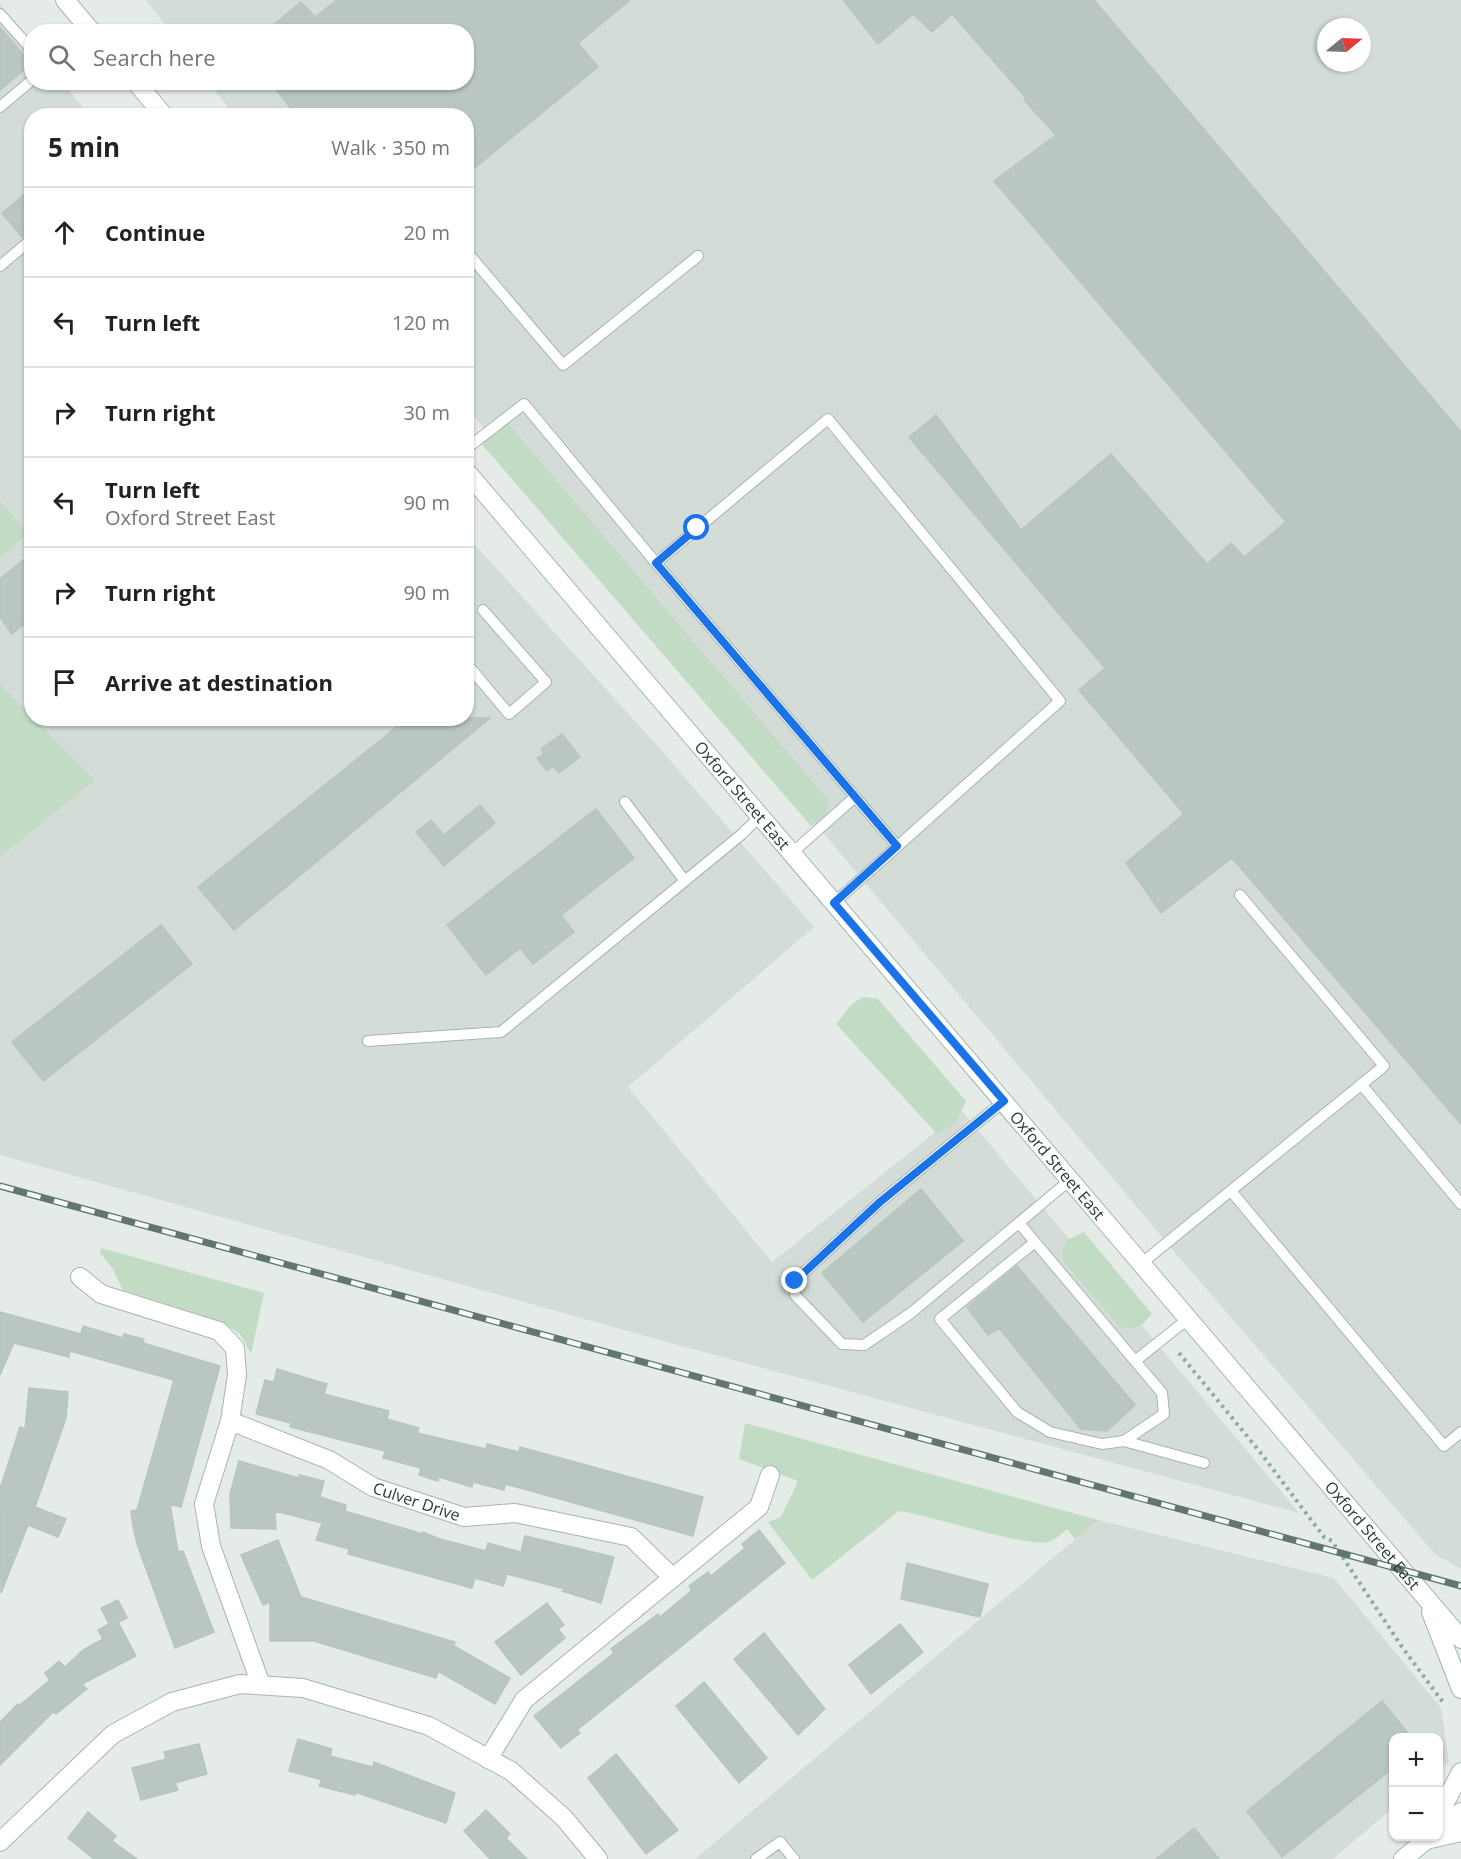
<!DOCTYPE html>
<meta charset="utf-8">
<style>
body{margin:0;font-family:"Open Sans",sans-serif;background:#f2f2f2;color:#222}
.controls{position:absolute;right:18px;bottom:18px;display:grid;overflow:hidden;border-radius:12px;box-shadow:0 2px 4px #0004}
.controls button{width:54px;height:54px;display:grid;place-items:center;padding:0;border:0;border-bottom:2px solid #e0e0e0;background:#fff;color:#222;font:30px sans-serif}
.compass{position:absolute;left:1317px;top:18px;width:54px;height:54px;border-radius:50%;background:#fff;box-shadow:0 2px 4px #0004;rotate:71deg}
.stop{position:absolute;width:18px;height:18px;margin:-14px;border:4px solid #1a73e8;border-radius:50%;background:#fff}
.stop.end{background:#1a73e8;border-color:#fff;box-shadow:0 2px 6px #0008}
.list{margin:0;padding:0;list-style:none}
h2{display:flex;justify-content:space-between;align-items:center;height:78px;margin:0;padding:0 24px;font-size:26px}
h2 small{font-size:20px;font-weight:400;color:#767676}
.list li{display:grid;grid-template-columns:39px 1fr auto;gap:18px;align-items:center;box-sizing:border-box;height:90px;padding:0 24px;border-top:2px solid #e0e0e0}
.list b{display:block;font-size:22px;white-space:nowrap}
.list p{margin:0;font-size:20px;white-space:nowrap;color:#767676}
.list em{font-size:20px;font-style:normal;color:#767676}
.icon{flex:none;width:33px;height:33px;fill:none;stroke:currentColor;stroke-width:2;stroke-linecap:round;stroke-linejoin:round}
.map{position:relative;flex:none;width:1461px;height:1859px;overflow:hidden}
.search{position:absolute;background:#fff;box-shadow:0 2px 4px #0004;left:24px;top:24px;width:450px;height:66px;display:flex;align-items:center;gap:15px;box-sizing:border-box;padding:0 21px;border-radius:24px;color:#767676;font-size:22px}
.panel{position:absolute;background:#fff;box-shadow:0 2px 4px #0004;left:24px;top:108px;width:450px;height:618px;border-radius:24px}
.map>svg:first-child{display:block}
</style>
<div class="map">
<svg width="1461" height="1859" viewBox="0 0 1461 1859">
<rect width="100%" height="100%" fill="#e5ece8"/>
<path fill="#d3dcd7" fill-rule="evenodd" d="M146 0H1461V1569L1435 1554 1178 1256 467 408 466 116 234 115 209 83 466 82V32L170 31ZM1326 27H1362V63H1326Z
M0 4 31 43 32 82 63 83 89 115 32 116 31 716 0 684V556L27 534 0 501Z
M467 536 655 743 814 927 628 1087 772 1262 962 1111 1299 1513 674 1344 0 1155V857L95 780 34 719 466 718Z
M1098 1520 1334 1578 1441 1708 1449 1762 1439 1770 1438 1738H1394L1393 1808 1333 1859H695Z"/>
<path fill="#c1dbc4" d="M505 420 829 801 825 815 811 826 480 442Z
M0 501 28 534 0 556Z
M0 684 95 780 0 857Z
M863 997 878 999 966 1101 956 1122 938 1135 836 1024 852 1004Z
M1084 1232 1152 1314 1143 1324 1129 1329 1119 1326 1064 1262 1062 1251 1067 1240Z
M101 1248 264 1293 251 1354 240 1334 222 1322 123 1290 113 1269 100 1253Z
M745 1423 1098 1520 1075 1539 1067 1529C1062 1534 1055 1540 1048 1542 1029 1548 929 1515 899 1511L812 1580 768 1522 781 1517 798 1481 739 1459Z"/>
<path fill="#bac7c1" stroke="#b8c5be" stroke-width="1.5" d="M337 0H630L578 43 598 67 466 175V116H297L270 82H466V32H265L301 2 315 17Z
M843 0H1094L1461 432V1124L1232 858 1161 913 1126 863 1184 814 1079 690 1105 668 909 437 936 415 1021 530 1111 454 1207 564 1231 543 1244 557 1286 522 994 181 1056 135 1024 100 1026 98 952 14 932 32 913 14 878 44Z
M0 27 31 64 0 90Z
M32 188V232L22 237 2 213Z
M32 553V618L12 634 0 617V579Z
M408 718H490L234 930 198 887Z
M562 734 580 757 559 773 553 766 547 771 537 758 544 754 541 749Z
M480 805 495 823 444 866 416 832 431 820 444 835Z
M596 809 634 858 561 915 574 932 533 964 520 948 486 975 447 925Z
M161 925 192 964 43 1081 12 1042Z
M921 1189 963 1241 863 1322 822 1273Z
M1017 1266 1135 1405 1107 1431 1081 1429 999 1328 988 1335 967 1307Z
M0 1312 81 1334 83 1326 123 1338 124 1334 144 1339 143 1343 220 1366 181 1507 170 1504 178 1552 183 1551 214 1632 175 1648 137 1544 133 1526 131 1511 137 1510 174 1380 70 1351 69 1357 14 1343 0 1375Z
M277 1369 327 1384 324 1394 389 1411 387 1419 419 1428 417 1433 486 1449 487 1444 519 1452 520 1447 703 1497 693 1536 505 1484 504 1490 473 1482 472 1487 439 1477 438 1481 419 1475 421 1468 383 1458 385 1451 290 1427 291 1423 256 1414 265 1380 274 1382Z
M29 1388 68 1392 66 1418 35 1507 66 1519 58 1537 28 1525 1 1593 0 1489 20 1427 25 1429Z
M239 1461 299 1478V1475L324 1481 320 1497 346 1505 345 1511 423 1534V1532L440 1539 486 1551 488 1543 521 1552 525 1536 614 1557 601 1603 562 1591 565 1589 507 1574 503 1586 475 1578 472 1588 348 1554 349 1549 316 1540 322 1523 275 1511 276 1529 231 1528 230 1494Z
M759 1530 785 1563 577 1730 580 1733 561 1748 534 1716 614 1653 611 1649 658 1614 660 1617 692 1590 689 1586 708 1572 711 1576 745 1548 742 1544Z
M278 1540 301 1597 455 1642 454 1646 510 1678 495 1704 438 1671 436 1678 314 1641H270V1602L263 1605 241 1555Z
M907 1563 988 1584 980 1617 901 1599Z
M118 1600 127 1618 118 1622 136 1656 82 1684 87 1689 56 1714 54 1711 0 1765V1722L18 1704 20 1705 50 1680 45 1673 59 1661 65 1667 83 1650 103 1639 98 1630 109 1624 101 1608Z
M547 1603 564 1625 558 1629 565 1638 521 1675 495 1642Z
M900 1624 923 1652 871 1694 849 1665Z
M764 1633 825 1709 798 1735 734 1659Z
M704 1682 767 1758 739 1783 676 1706Z
M1382 1701 1411 1737H1394V1767L1282 1857 1247 1811Z
M298 1739 332 1749 330 1756 373 1767 374 1762 455 1793 446 1823 355 1792V1795L319 1786 322 1780 289 1771Z
M199 1744 207 1774 175 1783 178 1790 141 1800 132 1768 166 1759 164 1752Z
M616 1754 678 1830 646 1854 588 1778Z
M486 1810 510 1834 506 1838 527 1859H490L464 1831Z
M88 1812 116 1836 112 1841 137 1859H94L68 1838Z
M1194 1828 1219 1859H1156Z"/>
<g fill="none" stroke-linecap="round" stroke-linejoin="round">
<g stroke="#a8b4ae" stroke-width="12">
<path id="lane" d="M0 14 32 50
M0 107 32 80
M466 251 563 365 698 256
M0 266 32 239
M466 449 524 404 656 563 828 419 1060 701 834 903
M656 563 897 846
M466 663 509 714 546 682 483 610
M625 802 685 881
M792 853 855 797
M368 1041 501 1032 742 834 760 816
M1361 1084 1461 1204
M1004 1101 880 1202 795 1281V1295L842 1344 864 1345 911 1313 1070 1180
M1231 1191 1444 1446 1461 1432
M1019 1223 1162 1393 1164 1414 1124 1441
M1035 1242 940 1319 1017 1412 1050 1432 1102 1444 1124 1441 1204 1463
M1142 1263 1384 1066 1240 895
M1135 1361 1189 1318
M756 1859 780 1842 794 1859"/>
</g>
<g stroke="#a8b4ae" stroke-width="20">
<g id="street">
<path d="M80 1277 101 1294 219 1331 235 1348 237 1375 230 1421 204 1504 211 1546 261 1685"/>
<path id="s1" d="M230 1421 329 1460 373 1487 464 1517 515 1513 631 1537 673 1578"/>
<path d="M488 1759 524 1700 759 1507 770 1475"/>
<path d="M0 1842 113 1734 172 1702 240 1684 303 1688 429 1726 511 1771 564 1818 598 1859"/>
</g>
</g>
<g stroke="#a4b7ae" stroke-width="20">
<g id="secondary">
<path d="M65 0 92 32"/>
<path d="M136 82 164 116"/>
<path id="s2" d="M466 471 1461 1639"/>
<path d="M1431 1612 1461 1689"/>
<path d="M1438 1816 1461 1772"/>
<path d="M1438 1830 1461 1812"/>
<path d="M1426 1840 1461 1832"/>
<path d="M1403 1859 1431 1836"/>
</g>
</g>
<path stroke="#89ac9c" stroke-width="4" stroke-dasharray="3 4.5" stroke-linecap="butt" d="M1179 1353 1260 1452 1324 1537 1332 1541 1402 1647 1445 1705"/>
<use href="#lane" stroke="#fff" stroke-width="10"/>
<use href="#street" stroke="#fff" stroke-width="18"/>
<use href="#secondary" stroke="#fff" stroke-width="18"/>
<g stroke="#61776e" stroke-width="7">
<path id="rail" d="M0 1186 1461 1586"/>
</g>
<use href="#rail" stroke="#f5f9f7" stroke-width="4.5" stroke-dasharray="14" stroke-linecap="butt"/>
</g>
<g fill="none" stroke-linecap="round" stroke-linejoin="round">
<path stroke="#1a73e8" stroke-width="8" d="M697 528 656 563 897 846 834 903 1004 1101 880 1202 795 1281"/>
</g>
<g text-anchor="middle" stroke-width="5" stroke-linejoin="round" paint-order="stroke">
<g font-size="16" fill="#263c33" stroke="#f5f9f7">
<text dy="6" stroke="none"><textPath href="#s2" startOffset="426">Oxford Street East</textPath></text>
<text dy="6" stroke="none"><textPath href="#s2" startOffset="912">Oxford Street East</textPath></text>
<text dy="6" stroke="none"><textPath href="#s1" startOffset="204">Culver Drive</textPath></text>
<text dy="6" stroke="none"><textPath href="#s2" startOffset="1398">Oxford Street East</textPath></text>
</g>
</g>
</svg>
<div class="controls">
<button>+</button>
<button>−</button>
</div>
<svg class="compass" viewBox="-18 -18 36 36"><path d="M0-13l5 13h-10z" fill="#e53935"/><path d="M0 13l5-13h-10z" fill="#767676"/></svg>
<div class="stop" style="left:697px;top:528px"></div>
<div class="stop end" style="left:795px;top:1281px"></div>
<div class="search"><svg class="icon" aria-label="search" viewBox="0 0 24 24"><circle cx="10" cy="10" r="6"/><path d="M15 15l6 6"/></svg>Search here</div>
<section class="panel">
<h2>5 min<small>Walk · 350 m</small></h2>
<ul class="list">
<li><svg class="icon" aria-label="ahead" viewBox="0 0 24 24"><path d="M12 20V5M6 11l6-6 6 6"/></svg><div><b>Continue</b></div><em>20 m</em></li>
<li><svg class="icon" aria-label="left" viewBox="0 0 24 24"><path d="M17 20v-9H6M10 6l-5 5 5 5"/></svg><div><b>Turn left</b></div><em>120 m</em></li>
<li><svg class="icon" aria-label="right" viewBox="0 0 24 24"><path d="M7 20v-9h11M14 6l5 5-5 5"/></svg><div><b>Turn right</b></div><em>30 m</em></li>
<li><svg class="icon" aria-label="left" viewBox="0 0 24 24"><path d="M17 20v-9H6M10 6l-5 5 5 5"/></svg><div><b>Turn left</b><p>Oxford Street East</p></div><em>90 m</em></li>
<li><svg class="icon" aria-label="right" viewBox="0 0 24 24"><path d="M7 20v-9h11M14 6l5 5-5 5"/></svg><div><b>Turn right</b></div><em>90 m</em></li>
<li><svg class="icon" aria-label="arrive" viewBox="0 0 24 24"><path d="M6 21V4h12l-3 4 3 4H6"/></svg><div><b>Arrive at destination</b></div></li>
</ul>
</section>
</div>
